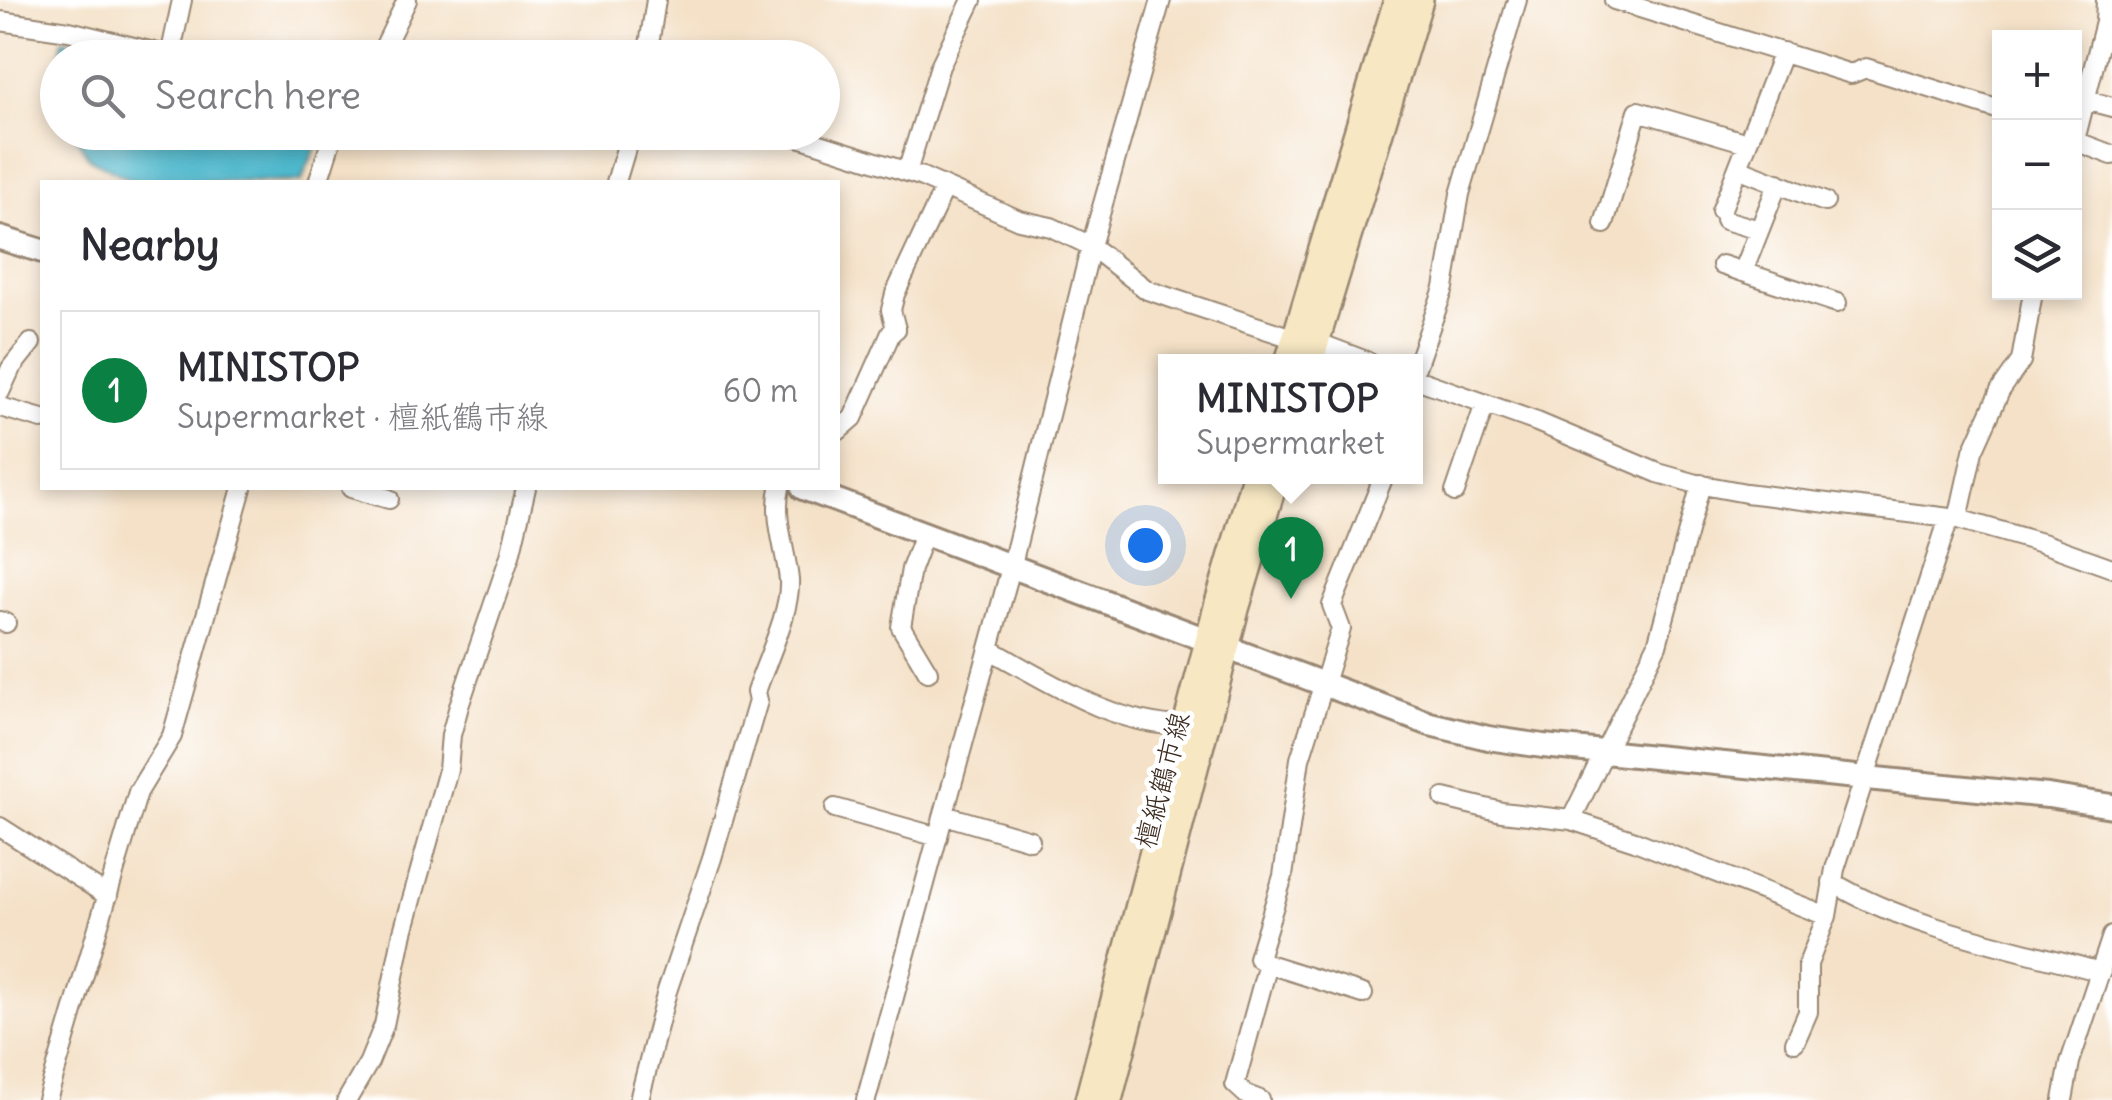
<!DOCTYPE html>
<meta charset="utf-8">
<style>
body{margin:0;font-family:Delius,"Klee One",sans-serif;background:#f2f2f3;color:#2b2b33}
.controls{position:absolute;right:30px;top:30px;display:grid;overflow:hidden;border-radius:0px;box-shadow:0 5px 15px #0003}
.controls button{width:90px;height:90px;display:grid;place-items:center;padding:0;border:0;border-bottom:2px solid #e1e1e2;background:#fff;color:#2b2b33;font:50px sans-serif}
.you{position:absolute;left:1145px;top:545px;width:35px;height:35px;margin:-25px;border:8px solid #fff;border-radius:50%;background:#1a73e8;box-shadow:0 0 0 15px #1a73e833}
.badge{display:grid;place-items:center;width:65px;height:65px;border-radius:50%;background:#0b8043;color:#fff;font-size:32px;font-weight:700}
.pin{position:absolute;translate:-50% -82px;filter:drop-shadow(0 2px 5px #0008)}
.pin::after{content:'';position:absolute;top:52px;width:35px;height:30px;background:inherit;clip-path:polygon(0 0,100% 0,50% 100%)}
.popup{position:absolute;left:1158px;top:354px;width:265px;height:130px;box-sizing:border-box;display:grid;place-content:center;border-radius:0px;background:#fff;filter:drop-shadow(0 2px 8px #0005);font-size:32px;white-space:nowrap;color:#7c7c81}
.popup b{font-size:38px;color:#2b2b33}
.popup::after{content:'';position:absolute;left:50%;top:100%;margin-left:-20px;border:20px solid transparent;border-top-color:#fff}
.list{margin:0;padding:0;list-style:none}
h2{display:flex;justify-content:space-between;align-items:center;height:130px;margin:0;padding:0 40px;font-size:42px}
h2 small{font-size:32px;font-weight:400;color:#7c7c81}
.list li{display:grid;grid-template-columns:65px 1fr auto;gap:30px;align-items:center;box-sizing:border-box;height:160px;margin:0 20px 20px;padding:0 20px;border:2px solid #e1e1e2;border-radius:0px}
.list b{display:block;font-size:38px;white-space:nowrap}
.list p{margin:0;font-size:32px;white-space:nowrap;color:#7c7c81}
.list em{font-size:32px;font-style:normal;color:#7c7c81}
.icon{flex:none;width:55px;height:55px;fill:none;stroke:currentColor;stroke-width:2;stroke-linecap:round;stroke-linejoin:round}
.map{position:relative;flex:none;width:2112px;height:1100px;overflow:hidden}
.search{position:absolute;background:#fff;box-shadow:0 5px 15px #0003;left:40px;top:40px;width:800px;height:110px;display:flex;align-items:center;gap:25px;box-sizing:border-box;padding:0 35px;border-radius:55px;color:#7c7c81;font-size:38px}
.panel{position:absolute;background:#fff;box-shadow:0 5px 15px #0003;left:40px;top:180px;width:800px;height:310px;border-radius:0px}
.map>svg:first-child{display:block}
</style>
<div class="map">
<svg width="2112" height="1100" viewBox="0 0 2112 1100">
<rect width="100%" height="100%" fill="#fff"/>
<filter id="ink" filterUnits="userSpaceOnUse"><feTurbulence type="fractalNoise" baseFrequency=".01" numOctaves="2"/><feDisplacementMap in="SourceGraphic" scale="20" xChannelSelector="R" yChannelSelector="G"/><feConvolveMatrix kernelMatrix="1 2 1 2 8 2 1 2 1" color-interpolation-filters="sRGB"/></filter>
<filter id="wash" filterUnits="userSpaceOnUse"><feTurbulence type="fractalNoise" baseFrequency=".0048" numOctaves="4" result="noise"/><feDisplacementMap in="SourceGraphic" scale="40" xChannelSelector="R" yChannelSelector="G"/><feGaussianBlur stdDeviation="2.25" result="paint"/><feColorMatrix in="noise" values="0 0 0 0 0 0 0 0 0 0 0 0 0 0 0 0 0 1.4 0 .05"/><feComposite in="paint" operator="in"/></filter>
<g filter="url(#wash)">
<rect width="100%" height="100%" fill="#f4e1c7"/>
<path fill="#50b9cd" stroke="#467276" stroke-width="2.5" d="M63 39 152 57 60 58Z
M74 133V132L322 133 301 182H135L89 158Z"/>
</g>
<g filter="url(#ink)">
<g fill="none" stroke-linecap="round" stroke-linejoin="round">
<g stroke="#988672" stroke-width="22">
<path id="minor" d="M1614 0 1851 74 1866 68 2000 110
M0 21 69 31 178 58
M170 56 182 0
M379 58 407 0
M647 58 656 0
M2085 100 2112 107
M783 132 920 176 1019 220 1051 227 1091 246 1147 290 1295 339
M2075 141 2112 155
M2074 144 2105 22 2106 0
M1738 168 1825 202
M907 172 940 66 972 0
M318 182 334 132
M616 182 631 132
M1721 211 1783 52
M1725 220 1759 230
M1604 224 1638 111 1747 143
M1722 265 1837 303
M1743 272 1778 183
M1316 342 1369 362
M1416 367 1444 288 1460 194 1517 0
M1416 379 1537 422 1658 473 1697 484 1746 493 1958 519 2045 544 2112 568
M0 392 11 368 31 343
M0 407 42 419
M838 431 853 418 891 333 896 329 891 310 895 294 945 187
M351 488 389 499
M1455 492 1485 404
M1958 519 1973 451 2000 391 2021 361 2033 292
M925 532 911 569 901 627 928 672
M0 621 6 623
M989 649C1051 683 1114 726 1187 726
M1444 798 1502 812 1571 820 1635 841 1827 916
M835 808 938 837
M944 815 1030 840
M1571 820 1657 645 1701 484
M0 827 108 896
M1832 882C1909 929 2015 948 2101 972
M1268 964 1363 994
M1795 1042 1808 1012V964L1827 916 1835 869 1949 518
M47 1100 138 792 172 736 242 488
M347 1100 369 1062 384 1025 403 932 448 770 451 735 459 706 510 556 526 488
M639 1100 667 991 712 858 758 701 756 692C766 661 791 612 789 580 786 550 773 518 780 488
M866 1100 1012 564 1091 246 1161 0
M1260 1100 1247 1095 1235 1084 1268 964 1258 958 1283 876 1300 759 1341 629 1332 605 1384 476
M2063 1100 2070 1062 2112 936"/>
</g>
<g stroke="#988672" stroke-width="28">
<path id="tertiary" d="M0 238 42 251
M803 488 1430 724 1488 738 1543 746 2048 796 2112 806"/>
</g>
<g stroke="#988672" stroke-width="30">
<path id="secondary" d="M1288 362 1397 0
M1310 362 1420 0
M1088 1100 1218 603 1255 476
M1109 1100 1236 609 1276 476"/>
</g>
<use href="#minor" stroke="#fff" stroke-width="18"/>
<use href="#tertiary" stroke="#fff" stroke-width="22"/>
<use href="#secondary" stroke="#f7e8c3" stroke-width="25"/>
</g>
</g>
<g text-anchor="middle" stroke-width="9" stroke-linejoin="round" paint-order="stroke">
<g font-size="28" fill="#3b2a1e" stroke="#fff">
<text transform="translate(1162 780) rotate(-75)" y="10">檀紙鶴市線</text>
</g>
</g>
</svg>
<div class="controls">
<button>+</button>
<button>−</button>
<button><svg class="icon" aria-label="layers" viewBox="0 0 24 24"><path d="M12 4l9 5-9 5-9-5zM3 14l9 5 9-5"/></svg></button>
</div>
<div class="you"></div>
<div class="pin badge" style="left:1291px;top:599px">1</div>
<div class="popup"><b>MINISTOP</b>Supermarket</div>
<div class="search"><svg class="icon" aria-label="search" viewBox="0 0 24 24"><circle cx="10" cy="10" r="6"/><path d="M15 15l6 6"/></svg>Search here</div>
<section class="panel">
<h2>Nearby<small></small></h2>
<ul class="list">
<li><span class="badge">1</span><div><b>MINISTOP</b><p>Supermarket · 檀紙鶴市線</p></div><em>60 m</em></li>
</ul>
</section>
</div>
